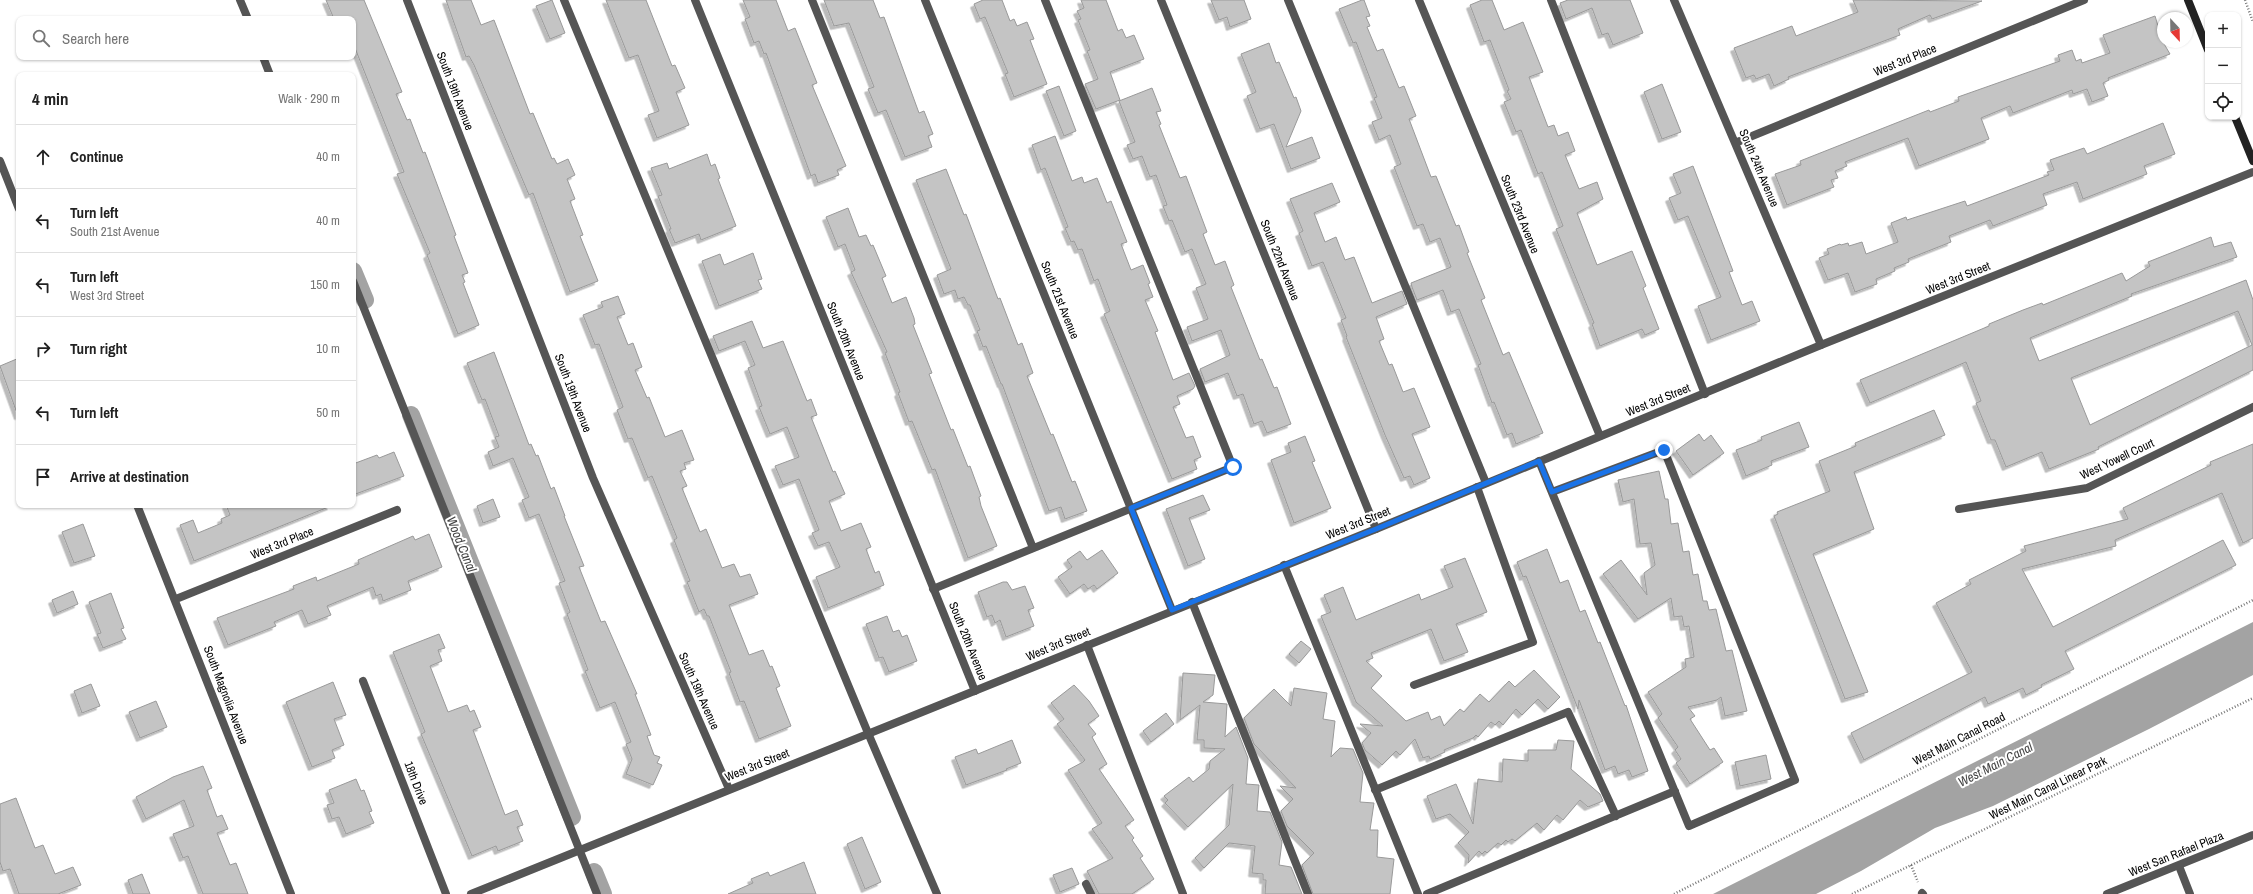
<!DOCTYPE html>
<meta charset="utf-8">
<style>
body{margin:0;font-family:"Archivo Narrow",sans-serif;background:#f2f2f2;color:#222}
.controls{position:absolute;right:12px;top:12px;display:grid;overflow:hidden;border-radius:8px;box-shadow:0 1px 3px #0004}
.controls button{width:36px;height:36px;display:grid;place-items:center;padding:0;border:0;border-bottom:1px solid #e0e0e0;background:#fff;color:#222;font:20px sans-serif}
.compass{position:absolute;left:2157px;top:12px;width:36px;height:36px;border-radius:50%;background:#fff;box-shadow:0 1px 3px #0004;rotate:158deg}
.stop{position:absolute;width:12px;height:12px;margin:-9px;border:3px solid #1a73e8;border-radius:50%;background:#fff}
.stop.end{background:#1a73e8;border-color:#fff;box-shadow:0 1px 4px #0008}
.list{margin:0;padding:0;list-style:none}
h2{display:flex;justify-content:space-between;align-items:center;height:52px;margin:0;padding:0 16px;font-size:17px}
h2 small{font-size:13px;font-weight:400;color:#767676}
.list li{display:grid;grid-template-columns:26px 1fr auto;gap:12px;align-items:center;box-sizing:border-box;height:64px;padding:0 16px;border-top:1px solid #e0e0e0}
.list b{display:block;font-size:15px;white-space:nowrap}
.list p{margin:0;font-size:13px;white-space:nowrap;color:#767676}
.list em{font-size:13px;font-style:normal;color:#767676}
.icon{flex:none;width:22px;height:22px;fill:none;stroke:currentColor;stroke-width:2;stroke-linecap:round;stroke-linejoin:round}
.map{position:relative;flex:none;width:2253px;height:894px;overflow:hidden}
.search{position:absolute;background:#fff;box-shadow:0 1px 3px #0004;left:16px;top:16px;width:340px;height:44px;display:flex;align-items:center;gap:10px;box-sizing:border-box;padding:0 14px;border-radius:8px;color:#767676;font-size:15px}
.panel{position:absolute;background:#fff;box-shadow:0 1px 3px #0004;left:16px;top:72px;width:340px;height:436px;border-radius:8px}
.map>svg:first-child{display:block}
</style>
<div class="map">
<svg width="2253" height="894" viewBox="0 0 2253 894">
<defs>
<filter id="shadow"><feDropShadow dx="-3.5" dy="3.5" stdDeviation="0" flood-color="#0004"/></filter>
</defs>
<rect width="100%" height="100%" fill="#fff"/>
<path fill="#a3a3a3" d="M2253 622V675L2149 729 1993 806 1935 828 1861 871 1816 894H1713Z"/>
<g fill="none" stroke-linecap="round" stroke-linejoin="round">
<path stroke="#a3a3a3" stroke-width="18" d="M353 271 365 300
M411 415 572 817
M594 872 603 894"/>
</g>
<path fill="#c4c4c4" stroke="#999" fill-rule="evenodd" filter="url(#shadow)" d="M326 0H364L402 92 396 94 407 120 410 119 423 153 425 152 456 235 454 236 468 273 462 275 465 282 463 283 479 325 458 334 427 255 430 253 397 174 404 172 353 43V19H334Z
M446 0H471L481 25 494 20 530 114 533 113 552 159 554 158 557 164 568 159 575 175 567 179 575 199 570 201 583 235 580 236 598 281 570 292 533 193 529 195 474 65 469 56 466 57Z
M552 0 565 33 550 39 536 6Z
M606 0H646L672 66 675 65 685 88 676 92 689 125 657 138 648 115 659 111 638 55 629 58Z
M743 0H776L788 31 795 28 817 83 812 85 846 166 837 170 839 175 818 183 815 174 811 176 766 53 764 54 759 41 754 43 745 19 750 17Z
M824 0H873L880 18 884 17 919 113 924 111 933 134 928 136 932 147 905 157 886 110 878 113 868 89 874 87 849 23 834 26Z
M983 0H1002L1010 21 1014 19 1017 26 1027 22 1034 39 1030 40 1047 84 1014 97 1005 74 1008 73 985 17 980 19 974 4Z
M1081 0H1106L1118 31 1122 29 1126 38 1134 35 1144 59 1110 72 1120 100 1096 109 1085 84 1098 79 1087 51 1090 50 1078 20 1081 19 1077 11 1084 8Z
M1211 0H1244L1251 19 1230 27 1227 17 1219 20Z
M1362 0H1364L1370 16 1366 17 1370 26 1367 27 1377 51 1383 49 1399 88 1404 86 1416 116 1409 119 1431 177 1436 176 1456 226 1459 225 1469 252 1467 253 1485 298 1481 300 1503 355 1509 352 1543 433 1516 444 1512 433 1507 435 1494 402 1492 403 1478 365 1481 364 1459 309 1451 312 1443 290 1417 300 1412 287 1411 283 1451 267 1440 238 1430 242 1423 224 1417 226 1394 167 1401 164 1390 135 1379 140 1372 122 1382 118 1374 98 1377 97 1356 42 1353 43 1339 9Z
M1482 0H1492L1504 30 1523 22 1543 72 1529 77 1548 127 1554 125 1558 136 1568 132 1575 151 1565 155 1579 189 1597 182 1603 199 1577 213 1597 265 1632 251 1646 286 1643 288 1659 329 1645 335 1642 329 1600 346 1592 324 1594 323 1556 229 1563 226 1542 172 1538 174 1521 130 1516 132 1504 102 1511 99 1507 91 1509 90 1490 40 1484 42 1470 5Z
M1568 0H1630L1643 33 1613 45 1608 33 1602 35 1592 8 1566 19 1560 3Z
M1853 0 1982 1 1932 19 1930 15 1898 29 1900 35 1788 77 1789 79 1774 86 1769 74 1756 79 1754 75 1746 78 1734 48 1792 26 1796 36 1858 12Z
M2155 16 2163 42 2170 54 2108 78 2109 80 2103 83 2108 96 2092 102 2087 89 2073 94 2072 90 2013 113 2010 106 1981 118 1989 139 1919 166 1908 138 1845 162 1847 166 1835 171 1838 178 1831 180 1834 187 1787 205 1775 174 1801 165 1800 161 1929 110 1930 112 1959 101 1958 97 2060 61 2058 55 2072 50 2076 61 2081 59 2082 63 2110 53 2103 35Z
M1269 43 1276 63 1279 62 1294 98 1296 97 1301 111 1286 147 1312 137 1320 158 1291 169 1274 124 1260 129 1247 96 1256 92 1241 54Z
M1662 84 1681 132 1662 139 1644 92Z
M1059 86 1076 131 1064 136 1046 91Z
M1152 88 1161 111 1156 112 1161 124 1159 125 1180 178 1186 176 1207 232 1203 234 1215 265 1225 261 1234 285 1231 287 1260 360 1262 359 1274 388 1277 387 1291 424 1267 433 1262 421 1254 424 1243 394 1237 396 1228 373 1205 382 1200 369 1230 355 1221 330 1192 341 1187 327 1208 319 1196 288 1206 284 1192 249 1185 252 1172 220 1169 221 1163 206 1167 205 1156 175 1150 177 1142 156 1133 159 1127 145 1135 142 1119 101Z
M2163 123 2175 154 2144 166 2147 174 2083 199 2077 182 2043 194 2047 205 1993 226 1990 220 1949 236 1951 242 1908 259 1909 262 1894 268 1895 271 1876 279 1877 284 1855 292 1848 273 1828 280 1819 258 1829 254 1827 249 1840 244 1841 245 1848 243 1849 246 1862 242 1866 254 1898 242 1891 223 1906 217 1907 220 1965 201 1967 206 2049 175 2047 172 2054 170 2050 160 2084 148 2087 154Z
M1055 136 1072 181 1082 177 1084 183 1097 178 1107 203 1111 201 1127 242 1121 244 1131 270 1143 265 1150 283 1148 284 1153 297 1145 300 1158 331 1155 332 1173 380 1189 373 1195 386 1193 389 1177 396 1180 404 1173 407 1186 438 1193 436 1201 457 1194 460 1197 469 1172 479 1104 314 1110 311 1098 279 1094 281 1082 249 1078 250 1074 241 1071 242 1065 228 1068 227 1045 168 1041 170 1032 145Z
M707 154 711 166 715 164 720 178 718 179 736 226 701 240 699 234 675 243 669 229H671L658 196 662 195 651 168 667 163 669 169Z
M1693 166 1733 271 1729 272 1742 305 1752 301 1760 321 1711 340 1698 306 1721 297 1688 216 1678 220 1669 198 1681 193 1673 174Z
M946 169 964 215 966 214 998 299 1000 298 1018 345 1022 343 1033 373 1027 376 1051 435 1053 434 1072 482 1075 481 1087 511 1065 519 1061 507 1049 511 1002 384H1001L986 346 983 347 977 331 980 330 970 305H968L964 297 958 299 955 290 944 294 937 275 951 269 916 180Z
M1332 183 1340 202 1314 213 1325 242 1336 237 1345 260 1354 257 1372 303 1402 291 1407 304 1376 317 1384 339 1379 341 1389 365 1392 364 1403 392 1414 388 1430 427 1412 434 1430 478 1414 485 1410 476 1404 478 1385 435 1346 337 1347 336 1341 320 1346 318 1323 262 1312 266 1299 233 1303 231 1290 199Z
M848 208 859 237 866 235 871 246 873 245 886 276 882 278 892 303 906 297 914 318 915 324 913 325 932 373 929 374 951 430 953 429 968 467 970 466 981 496 979 497 981 506 997 546 968 558 935 469 932 470 912 421 909 422 898 393 900 392 885 353 887 352 851 272 855 270 845 244 838 247 826 217Z
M2211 237 2214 247 2231 242 2237 257 2131 294 2132 296 2030 338 2039 361 2246 280 2253 300V370L2098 447 2099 449 2049 469 2042 452 2006 467 1995 440H1991L1976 403 1981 401 1966 362 1870 403 1860 380 1989 326V324L2023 310 2042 303 2043 305 2122 273 2126 281 2150 266 2148 262ZM2238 311 2252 345 2090 425 2071 378Z
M753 253 762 279 758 280 762 289 719 306 702 261 720 254 724 265Z
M618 296 625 314 617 317 628 345 633 343 642 367 635 370 647 398 649 397 665 437 682 430 694 460 684 463 686 469 680 471 687 486 682 488 700 532 706 529 722 568 734 564 740 577 750 574 758 594 729 605 749 655 763 650 770 667 772 666 780 686 776 688 791 726 759 739 744 701 740 702 729 673 731 672 709 616H707L704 609 699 612 687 582 690 581 674 540 677 538 652 476 648 478 632 438 628 439 617 410 623 407 599 344 595 345 583 315 603 307 601 302Z
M752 321 763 348 783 341 807 401 811 399 817 415 811 417 833 472 835 471 845 494 829 501 841 531 861 523 871 547 866 549 875 573 879 571 884 585 828 608 816 577 840 567 829 542 818 546 812 533 819 530 799 479 783 485 775 466 799 457 787 427 770 434 759 407 762 406 748 368 755 365 745 341 719 351 713 336Z
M494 352 529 445 531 444 536 456 538 455 551 489 554 487 565 516H564L584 566 579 567 601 622 605 621 637 694H635L651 735 647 736 654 755 660 757 657 763 662 765 653 785 626 774 632 759 626 744 631 742 615 702 600 708 585 671 588 670 567 614 570 612 559 583 565 581 539 514 529 518 522 500 529 497 513 458 493 466 488 452 499 447 495 437 499 436 485 399 482 400 467 363Z
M19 358V416H18L0 366Z
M1934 410 1945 435 1854 472 1874 529 1813 554 1868 692 1845 699 1774 516 1778 514 1777 512 1830 491 1819 461 1856 446 1855 443Z
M1799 422 1809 447 1771 461 1772 465 1746 476 1736 450 1762 440 1761 437Z
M1699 434 1704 441 1711 435 1724 453 1693 475 1676 451Z
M1305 436 1315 461 1312 462 1331 508 1294 523 1271 460 1291 452 1288 443Z
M2253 444V538L2243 543 2222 493 2115 540 2116 546 2022 569 2053 627 2223 540 2236 565 2065 651 2074 669 2041 685 2042 687 2026 695 2023 688 1988 704 1985 697 1864 760 1851 733 1972 672 1936 603 1971 584 1969 580 2026 551 2024 546 2128 519 2123 508 2211 465 2210 462Z
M394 452 404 476 353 495V464L377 455 379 458Z
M1659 471 1665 499H1668L1671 524 1678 523 1683 552 1689 551 1693 575 1698 574 1703 601H1707L1709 610 1716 609 1726 651 1732 650 1747 711 1725 716 1721 697 1717 700 1688 707 1695 716 1690 719 1710 750 1714 748 1723 762 1690 784 1676 763 1681 759 1675 750 1678 747 1658 718 1662 714 1648 692 1686 667 1685 659 1694 657 1689 626 1684 627 1682 616 1674 617 1671 598 1638 619 1603 574 1621 560 1647 595 1644 573 1655 565 1651 543 1640 544 1634 499 1623 502 1618 480Z
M1203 495 1210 510 1189 518 1205 559 1188 566 1166 509Z
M493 499 500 517 483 523 477 506Z
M226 505H330L331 506 194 561 180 525 193 520 198 533 222 523 221 519 230 515Z
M83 524 95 556 74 563 62 532Z
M429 534 442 567 408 581 411 590 383 601 381 594 376 596 373 587 327 606 331 615 308 624 302 610 274 622 276 626 228 645 217 618 294 589 293 586 316 577 317 581 359 564 358 560 413 536 415 540Z
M1547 549 1560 583 1568 580 1580 612 1585 610 1598 643 1600 642 1625 706 1626 705 1648 771 1632 777 1629 770 1618 774 1615 766 1605 770 1579 700 1578 709 1526 576 1523 577 1517 562Z
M1102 550 1118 573 1097 589 1094 585 1088 589 1084 584 1070 594 1058 577 1072 567 1067 560 1080 551 1087 560Z
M1465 558 1487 612 1456 624 1468 652 1444 661 1431 629 1371 653 1373 658 1366 661 1382 676 1371 688 1406 721 1428 712 1431 720 1440 716 1444 726 1460 709 1464 712 1480 694 1489 702 1509 681 1515 687 1534 670 1560 697 1548 709 1538 699 1522 715 1516 709 1503 725 1499 721 1495 725 1491 722 1478 737 1476 735 1473 738 1444 750 1445 752 1430 759 1429 756 1423 758 1415 739 1400 755 1396 751 1382 765 1365 750 1362 743 1371 733 1360 724 1383 726 1356 702 1321 616 1331 612 1324 595 1343 587 1356 620 1419 594 1421 600 1453 587 1444 566Z
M1003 582H1007L1012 590 1025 586 1034 608 1028 610 1034 626 1006 637 1000 620 995 623 992 615 987 617 978 592Z
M73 591 78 604 57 613 52 600Z
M111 593 124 628 121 629 126 639 103 648 97 634 101 633 89 602Z
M887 616 893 632 899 630 902 637 907 635 917 661 889 672 883 657 879 658 866 624Z
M439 634 445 648 438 650 442 661 430 666 448 712 467 705 470 712 474 710 481 727 473 730 505 815 517 810 523 825 517 827 523 841 498 851 496 846 472 856 421 734 425 732 393 652Z
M1301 641 1311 649 1299 663 1289 654Z
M1183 673 1215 675 1213 695 1203 702 1227 704 1225 737 1236 727 1248 758 1246 784 1259 785 1257 811 1270 812 1282 842 1279 865 1291 867 1302 894H1265L1266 880H1263V874L1252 873 1255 846 1229 843 1204 868 1195 858 1229 825 1233 784 1188 827 1165 803 1168 800 1164 796 1189 777 1193 782 1209 769 1210 761 1225 749 1204 748V740H1197L1200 705 1180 720Z
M333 682 346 715 334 719 344 745 332 750 335 758 312 767 286 702Z
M91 684 100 706 82 713 74 691Z
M1074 685 1089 701 1099 716 1088 724 1096 734 1092 737 1107 764 1099 769 1134 820 1125 826 1134 838 1132 840 1143 856 1140 858 1154 879 1132 894H1099L1087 871 1113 858 1092 829 1102 823 1068 770 1083 762 1085 760 1057 724 1064 719 1051 703Z
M1294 688 1327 693 1323 719 1335 721 1331 757 1340 748 1353 749 1363 773 1360 802 1374 803 1370 830H1378L1377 857 1394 859 1390 894H1313L1302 865 1314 853 1287 826 1281 811 1293 799 1280 786 1296 788 1254 744 1244 718 1274 689 1291 706Z
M156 701 167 727 140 738 129 712Z
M1166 713 1174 724 1151 742 1143 731Z
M1012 740 1021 763 1006 769 1007 770 966 785 955 757 976 749 978 754Z
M1558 740 1574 741 1571 769 1600 794 1603 801 1588 807 1580 800 1563 820 1557 815 1544 830 1537 823 1515 841 1512 839 1508 842 1506 840 1501 845 1498 843 1487 853 1485 851 1482 854 1479 851 1468 863 1469 855 1458 843 1469 832 1450 814 1436 819 1427 796 1456 784 1473 824 1478 779 1502 782 1503 759 1528 761V750H1556Z
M1766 755 1771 779 1740 786 1735 762Z
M203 766 212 788 207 790 217 817 222 815 228 829 217 833 230 865 236 863 248 894H203L188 856 183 858 173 834 194 826 184 800 146 819 136 797 173 777Z
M356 779 361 791 364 790 372 811 369 812 374 823 346 834 339 817 332 819 327 805 334 803 329 790Z
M16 798 35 848 43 845 55 874 73 867 81 885 58 894H19L10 869 3 871 0 862V804Z
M862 837 881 882 865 889 847 844Z
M804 862 816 894H728L753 883 751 879 768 872 770 876Z
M1072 868 1079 884 1060 892 1053 875Z
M142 874 150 894H133L128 880Z"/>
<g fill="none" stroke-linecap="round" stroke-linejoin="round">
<path stroke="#777" stroke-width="2.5" stroke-dasharray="1 2" stroke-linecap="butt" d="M2245 0 2253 22
M1911 865 1918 882
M1674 894 2253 600
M1852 894 2253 698"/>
<path stroke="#555" stroke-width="8" d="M240 0 248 19
M564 0 868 733
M812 0 1033 548
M1288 0 1486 483
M1551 0 1705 394
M263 57 270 75
M353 281 597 894
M1539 461 1689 826 1795 780 1664 450 1552 492
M1284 565 1418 894
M933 589 1233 467 1045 0
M1192 602 1308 894
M1087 645 1183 894
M1414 685 1533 642 1477 487
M1375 790 1568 712 1616 816
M2179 866 2190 894
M1086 884 1091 894
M1427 894 1675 791"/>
<path stroke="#555" stroke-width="8" d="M407 0 593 478 729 789
M695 0 975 691
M925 0 1172 610
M1161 0 1376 529
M1419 0 1600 436
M1674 0 1821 345
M1735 143 2084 0
M0 161 19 209
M137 505 291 894
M1959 509 2087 488 2253 407
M176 599 397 510
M363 681 446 894
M868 733 937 894
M1922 893 1923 894
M2107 894 2253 835"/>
<path stroke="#555" stroke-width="8" d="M471 894 1376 529 1821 345 2253 172"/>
<path stroke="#222" stroke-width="8" d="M2188 0 2208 50
M2235 117 2253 161"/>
</g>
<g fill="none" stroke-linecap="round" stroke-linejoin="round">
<path stroke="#1a73e8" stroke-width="5" d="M1233 467 1131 508 1172 610 1376 529 1539 461 1552 492 1664 450"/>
</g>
<g text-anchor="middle" stroke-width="4" stroke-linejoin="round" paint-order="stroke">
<g font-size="12" fill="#000" stroke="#fff">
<text transform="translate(1905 60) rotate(-22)" y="4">West 3rd Place</text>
<text transform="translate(455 91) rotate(69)" y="4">South 19th Avenue</text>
<text transform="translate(1759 168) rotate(67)" y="4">South 24th Avenue</text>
<text transform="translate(1520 214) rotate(68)" y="4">South 23rd Avenue</text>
<text transform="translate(1280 260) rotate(68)" y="4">South 22nd Avenue</text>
<text transform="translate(1958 278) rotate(-22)" y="4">West 3rd Street</text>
<text transform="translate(1060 300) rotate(68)" y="4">South 21st Avenue</text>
<text transform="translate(846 341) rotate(68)" y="4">South 20th Avenue</text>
<text transform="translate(573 393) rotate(69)" y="4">South 19th Avenue</text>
<text transform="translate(1658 400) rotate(-22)" y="4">West 3rd Street</text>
<text transform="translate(2117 459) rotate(-25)" y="4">West Yowell Court</text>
<text transform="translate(1358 523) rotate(-22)" y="4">West 3rd Street</text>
<text transform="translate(282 543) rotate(-22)" y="4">West 3rd Place</text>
<text transform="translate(968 641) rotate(68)" y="4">South 20th Avenue</text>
<text transform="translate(1058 644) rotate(-23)" y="4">West 3rd Street</text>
<text transform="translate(699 691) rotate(66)" y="4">South 19th Avenue</text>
<text transform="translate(226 695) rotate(69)" y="4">South Magnolia Avenue</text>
<text transform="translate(1959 739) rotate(-27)" y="4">West Main Canal Road</text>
<text transform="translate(757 765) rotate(-22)" y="4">West 3rd Street</text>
<text transform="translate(416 783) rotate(69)" y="4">18th Drive</text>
<text transform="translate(2048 788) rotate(-26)" y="4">West Main Canal Linear Park</text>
<text transform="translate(2176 854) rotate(-22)" y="4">West San Rafael Plaza</text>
</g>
<g font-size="13" font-style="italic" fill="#444" stroke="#fff">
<text transform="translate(462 544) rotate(68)" y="5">Wood Canal</text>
<text transform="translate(1995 764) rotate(-27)" y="5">West Main Canal</text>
</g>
</g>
</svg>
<div class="controls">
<button>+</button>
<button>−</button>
<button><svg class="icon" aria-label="locate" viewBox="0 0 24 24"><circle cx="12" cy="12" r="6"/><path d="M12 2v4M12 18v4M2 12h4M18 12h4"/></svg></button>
</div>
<svg class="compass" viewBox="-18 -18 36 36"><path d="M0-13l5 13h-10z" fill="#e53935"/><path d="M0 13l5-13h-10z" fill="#767676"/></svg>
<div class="stop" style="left:1233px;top:467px"></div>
<div class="stop end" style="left:1664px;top:450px"></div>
<div class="search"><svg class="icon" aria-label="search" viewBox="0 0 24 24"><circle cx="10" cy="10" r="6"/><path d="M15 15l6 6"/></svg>Search here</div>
<section class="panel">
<h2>4 min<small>Walk · 290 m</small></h2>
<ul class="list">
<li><svg class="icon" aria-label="ahead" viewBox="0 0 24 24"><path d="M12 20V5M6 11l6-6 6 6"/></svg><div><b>Continue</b></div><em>40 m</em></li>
<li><svg class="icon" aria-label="left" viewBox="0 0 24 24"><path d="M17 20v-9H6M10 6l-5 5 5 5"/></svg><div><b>Turn left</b><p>South 21st Avenue</p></div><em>40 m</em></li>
<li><svg class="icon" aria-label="left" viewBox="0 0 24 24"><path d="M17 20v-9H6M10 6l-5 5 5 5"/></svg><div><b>Turn left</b><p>West 3rd Street</p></div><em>150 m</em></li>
<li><svg class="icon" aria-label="right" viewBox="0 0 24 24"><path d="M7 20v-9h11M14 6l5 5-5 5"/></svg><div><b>Turn right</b></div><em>10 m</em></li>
<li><svg class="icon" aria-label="left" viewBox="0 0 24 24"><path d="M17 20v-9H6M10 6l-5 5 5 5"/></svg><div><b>Turn left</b></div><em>50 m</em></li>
<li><svg class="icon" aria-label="arrive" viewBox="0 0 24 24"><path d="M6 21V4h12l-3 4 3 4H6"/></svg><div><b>Arrive at destination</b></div></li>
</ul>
</section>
</div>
